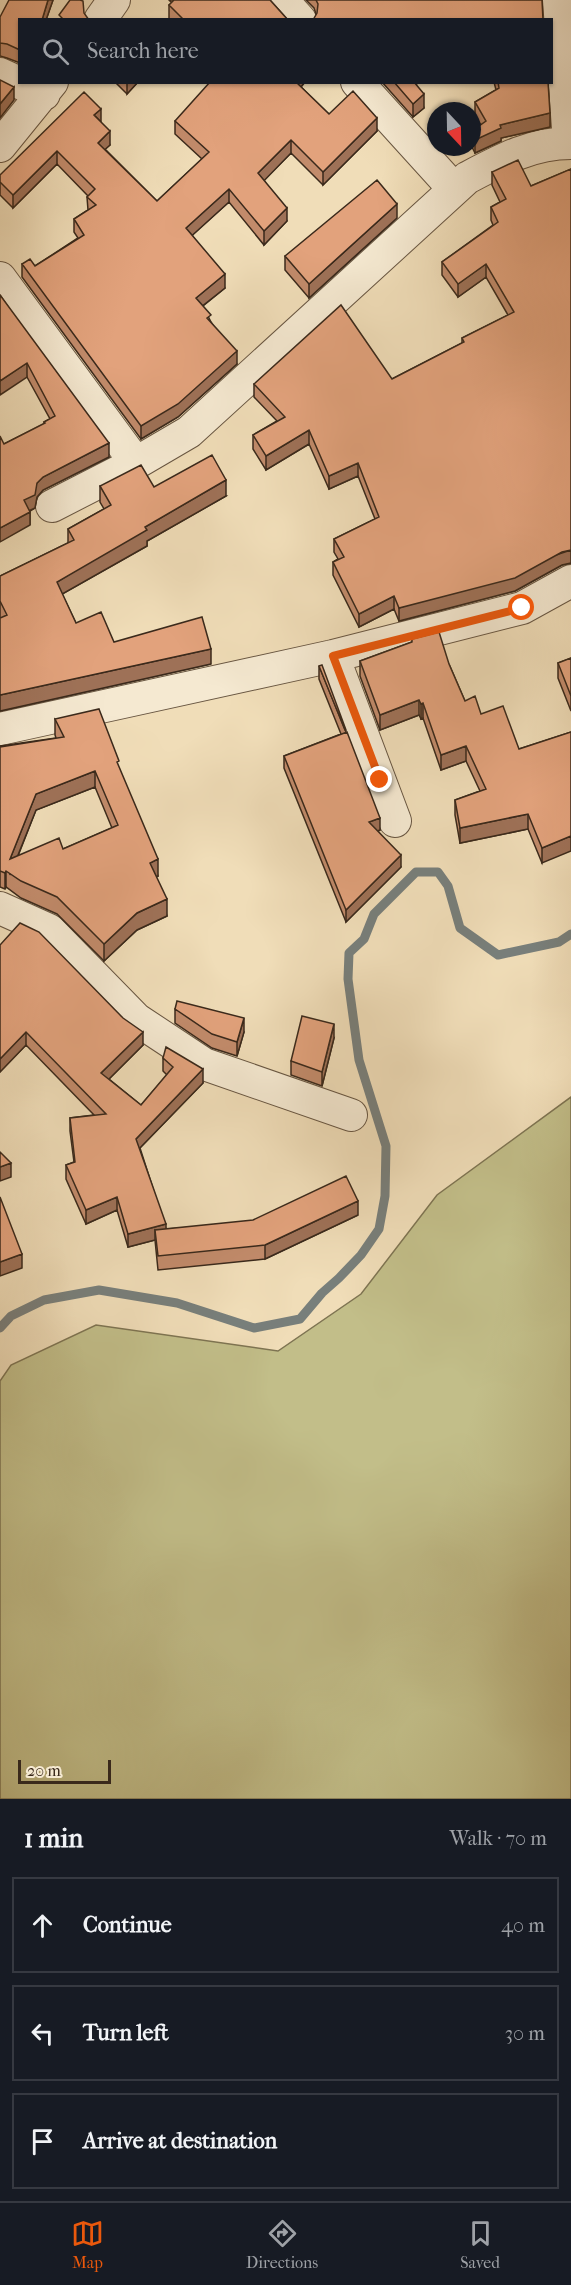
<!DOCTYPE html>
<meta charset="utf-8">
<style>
body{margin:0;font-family:"IM FELL French Canon",serif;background:#20242c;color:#f1f3f6}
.compass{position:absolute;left:427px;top:102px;width:54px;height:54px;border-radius:50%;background:#171b24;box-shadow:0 2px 4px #0004;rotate:158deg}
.scale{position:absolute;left:18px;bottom:15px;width:93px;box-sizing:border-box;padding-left:6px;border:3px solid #3a291b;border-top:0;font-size:16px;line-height:21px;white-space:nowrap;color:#3a291b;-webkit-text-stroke:4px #f5e9d1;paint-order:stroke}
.stop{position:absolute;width:18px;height:18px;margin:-14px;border:4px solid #ea580c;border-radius:50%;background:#fff}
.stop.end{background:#ea580c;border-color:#fff;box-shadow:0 2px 6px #0008}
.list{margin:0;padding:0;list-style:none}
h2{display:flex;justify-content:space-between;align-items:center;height:78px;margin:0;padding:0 24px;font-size:26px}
h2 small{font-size:20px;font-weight:400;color:#9ea1a6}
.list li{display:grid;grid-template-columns:39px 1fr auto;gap:18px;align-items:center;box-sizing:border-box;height:96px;margin:0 12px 12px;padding:0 12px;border:2px solid #363941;border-radius:0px}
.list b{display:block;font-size:22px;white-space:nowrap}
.list em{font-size:20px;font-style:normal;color:#9ea1a6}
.icon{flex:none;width:33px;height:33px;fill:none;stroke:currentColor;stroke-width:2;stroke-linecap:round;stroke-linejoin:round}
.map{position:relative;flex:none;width:571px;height:1799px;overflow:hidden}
.search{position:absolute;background:#171b24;box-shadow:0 2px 4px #0004;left:18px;right:18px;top:18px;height:66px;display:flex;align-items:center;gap:15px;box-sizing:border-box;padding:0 21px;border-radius:0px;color:#9ea1a6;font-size:22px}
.sheet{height:402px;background:#171b24}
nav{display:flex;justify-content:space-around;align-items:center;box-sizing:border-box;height:84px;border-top:2px solid #363941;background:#171b24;font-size:16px;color:#9ea1a6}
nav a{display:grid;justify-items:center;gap:3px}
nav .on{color:#ea580c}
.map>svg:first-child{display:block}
</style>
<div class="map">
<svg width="571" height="1799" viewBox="0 0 571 1799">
<rect width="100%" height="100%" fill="#f0ddb8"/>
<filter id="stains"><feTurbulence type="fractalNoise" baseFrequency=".00333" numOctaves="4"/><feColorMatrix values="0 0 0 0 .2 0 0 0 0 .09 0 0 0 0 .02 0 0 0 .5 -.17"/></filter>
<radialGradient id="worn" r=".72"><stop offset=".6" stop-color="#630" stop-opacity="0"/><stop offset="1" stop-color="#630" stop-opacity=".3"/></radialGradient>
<path fill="#c2be89" stroke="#7e7452" stroke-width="1.5" d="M571 1097V1799H0V1381L11 1365 96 1325 278 1351 361 1294 437 1195Z"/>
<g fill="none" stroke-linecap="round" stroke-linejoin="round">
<path stroke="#787f7b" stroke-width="9" d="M0 1328 11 1316 44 1300 99 1290 177 1303 254 1328 300 1319 322 1293 339 1278 361 1255 379 1229 385 1196 386 1146 359 1060 348 979 349 953 364 939 374 914 416 872H438L448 886 460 928 498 955 559 942 571 934"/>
<g stroke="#685642" stroke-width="34">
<path id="minor" d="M282 0 300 20
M559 0 569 143
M100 20 114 0
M0 74 44 94
M357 82 454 189
M0 146 52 82
M0 278 136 463
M52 506 136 463 189 432 467 178C501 160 532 143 571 143
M333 656 395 821
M0 729 333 656 522 608 571 581
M0 908 49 930 136 1019 204 1064 351 1115"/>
</g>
<use href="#minor" stroke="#f5e9d1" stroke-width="32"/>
</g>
<path fill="#c28b6b" stroke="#3a291b" stroke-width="1.5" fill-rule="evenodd" d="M53 0 46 20H20V63L7 58 0 56V17Z
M169 0H270L288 20H170L169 18V5L172 3Z
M306 0H542L316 14 314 8Z
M115 82H138L127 94Z
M305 82 301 87 329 114 377 131 323 185 291 153 264 180 287 221 264 245 229 202 192 235 225 288 203 306 211 322 237 364 178 417 141 439 22 277V264L35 266 78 238 74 232V219L88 210 87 197 88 196 57 164 13 208 0 195V175L100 122 110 145 105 149 157 201 202 159 175 134V121Z
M382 82H418L416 85 424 108 413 117Z
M494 82H548L550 127 501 138V141L475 153 472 147V131L481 125 475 115V102L496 90Z
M571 169V563L562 565 515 591 399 621 394 609 359 627 333 575V562L338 559 334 552V539L375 519 358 476 329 489 309 444 266 470 253 449V435L277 421 254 397V384L392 379 462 343V338L508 315 486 277 458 297 442 275V262L493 225 491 220V207L500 202 492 185V172L531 186Z
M397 218 309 298 285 270V256Z
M0 295 109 457 43 490 37 497 35 508 30 511V525L4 444 44 424V422L50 419 27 377Z
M100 486 154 487 226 496 147 541V546L62 594 76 623 114 642 211 664 0 711V576L68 543V529L104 509 100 502Z
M412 639 449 664 465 701 481 714 519 749 571 732 542 863 528 829 460 843 455 815V800L480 791 466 761 441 770 423 718 421 719 419 715 380 730 360 676V661L412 642Z
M571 658V711L558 678V663Z
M319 666 346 732 380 830 378 831 401 867 346 922 284 768V756L341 734 319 679Z
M55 719 119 768 158 876H156L167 916 137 930 104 961 57 914 21 898 6 887 5 889 0 887V746L56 738 55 735ZM95 787 112 828 63 849 18 856 36 810Z
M0 945 143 1045 109 1079 141 1105 167 1075 163 1071V1058L203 1083 140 1148 166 1229 358 1215 265 1259 158 1270 155 1240 128 1247 117 1210 86 1224 66 1179V1165L74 1162 70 1131V1118L94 1115 26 1045 0 1072Z
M175 1009 244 1032 237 1056 212 1048 175 1023Z
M334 1038 322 1086 291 1075V1061Z"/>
<path fill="#9e7157" stroke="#3a291b" stroke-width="1.5" d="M48 0H53L46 20H42Z
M127 82H138L127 94Z
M295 82H305L295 94Z
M14 87V100L0 118V104Z
M424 94V108L413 117V104Z
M101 109V122L94 115Z
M550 113V127L501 138V141L475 153V140L500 125Z
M377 118V131L323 185V172Z
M110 131V145L98 156V143Z
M291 140V153L258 187V173Z
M57 151V164L13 208V195Z
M229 189V202L186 241V228Z
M397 204V218L309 298V284Z
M287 208V221L264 245V231Z
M486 264V277L458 297V284Z
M225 274V288L196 311V298Z
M237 351V364L178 417 141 439V426Z
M27 363V377L0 395V381Z
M309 430V444L266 470V456Z
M109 443V457L43 490 37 497 35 508 24 513V500L37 483 43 477Z
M358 463V476L329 489V476Z
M226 480V496L147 541V546L57 597V582L145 527Z
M30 512V525L0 542V528Z
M571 550V563L562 565 515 591 399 621V608Z
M394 596V609L359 627V614Z
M211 649V664L0 711V695Z
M419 700V715L380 730V715Z
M423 703V718L421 719V704Z
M466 746V761L441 770V755Z
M95 771V787L36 810 10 875V859L36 794Z
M528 814V829L460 843V828Z
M380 818V830L369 834V822Z
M571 836V851L542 863V848Z
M401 855V867L346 922V910Z
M158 859V876L150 879V863Z
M6 871V887L5 889V873Z
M167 899V916L137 930 104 961V944L137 913Z
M244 1018V1032L237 1056V1042Z
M334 1024V1038L322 1086V1072Z
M26 1032V1045L0 1072V1059Z
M143 1032V1045L101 1087V1073Z
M203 1069V1083L136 1152V1139Z
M11 1163V1177L0 1181V1167Z
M117 1197V1210L86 1224V1210Z
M358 1201V1215L265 1259V1245Z
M166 1224V1238L155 1230V1240L128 1247V1234Z
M22 1254V1268L0 1276V1262Z"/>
<path fill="#e2a27c" stroke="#3a291b" stroke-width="1.5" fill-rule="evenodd" d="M9 0H48L42 20H20V50L7 44 0 43V17Z
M70 0H80L83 1 84 13 89 20H64L59 15Z
M174 0H270L288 20H184L169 5Z
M316 0H542L543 20H313L317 13 318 4Z
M0 80 14 87 0 104Z
M210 82H296L329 114 353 91 377 118 323 172 291 140 258 173 287 208 264 231 229 189 186 228 225 274 196 298 211 315 207 318 237 351 178 404 141 426 22 264 30 259 35 266 84 235 74 219 96 205 87 197 95 189 57 151 13 195 0 182V175L84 92 101 109 94 115 110 131 98 143 157 201 209 152 175 121Z
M394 82H414L424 94 413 104Z
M498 82H548L550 113 500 125 501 128 475 140 472 134V131L486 121 475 102 499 88Z
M518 160 531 186 571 169V550L562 552 515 578 399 608 394 596 359 614 333 562 344 557 334 539 379 517 358 463 329 476 309 430 266 456 253 435 285 417 254 384 341 305 392 379 464 342 462 338 514 312 486 264 458 284 442 262 498 222 491 207 506 199 492 172Z
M377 180 397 204 309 284 285 256Z
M0 295 109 443 43 477 37 483 35 495 24 500 30 512 0 528V436L4 444 45 423 44 422 55 416 27 363 0 381Z
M212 455 226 480 145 527 147 530 57 582 76 623 101 612 114 642 202 617 211 649 0 695V618L7 615 0 601V576L74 540 68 529 111 505 100 486 141 465 154 487Z
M439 632 449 664 465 701 475 696 481 714 503 706 519 749 571 732V836L542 848 528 814 460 828 455 800 486 789 466 746 441 755 423 703 421 704 419 700 380 715 360 661 412 642V639Z
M571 658V696L558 663Z
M322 665 346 730H345L319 666Z
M99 709 119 761 117 762 158 859 150 863 167 899 137 913 104 944 57 897 21 881 6 871 5 873 0 871V747L64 737 55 719ZM95 771 118 825 63 849 59 838 10 859 36 794Z
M347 732 380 818 369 822 401 855 346 910 284 756Z
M20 923 39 932 123 1018 143 1032 101 1073 141 1105 173 1067 163 1058 166 1047 203 1069 136 1139 166 1224 128 1234 117 1197 86 1210 66 1165 75 1162 70 1118 106 1114 26 1032 0 1059V945Z
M177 1001 244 1018 237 1042 212 1034 175 1009Z
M302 1016 334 1024 322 1072 291 1061Z
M0 1152 11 1163 0 1167Z
M346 1176 358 1201 265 1245 158 1256 155 1230 253 1220Z
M0 1197 22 1254 0 1262Z"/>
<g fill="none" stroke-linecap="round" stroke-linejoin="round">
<path stroke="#ea580c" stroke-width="8" d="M380 780 333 656 522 608"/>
</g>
<rect width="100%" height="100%" filter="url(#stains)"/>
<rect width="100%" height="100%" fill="url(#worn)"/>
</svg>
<svg class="compass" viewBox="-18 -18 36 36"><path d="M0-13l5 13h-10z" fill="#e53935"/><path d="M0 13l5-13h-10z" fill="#9ea1a6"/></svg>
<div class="scale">20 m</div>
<div class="stop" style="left:522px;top:608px"></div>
<div class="stop end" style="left:380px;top:780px"></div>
<div class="search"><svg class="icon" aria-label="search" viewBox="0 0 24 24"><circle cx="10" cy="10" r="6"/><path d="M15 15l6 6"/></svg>Search here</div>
</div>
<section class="sheet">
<h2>1 min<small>Walk · 70 m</small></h2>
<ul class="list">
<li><svg class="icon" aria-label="ahead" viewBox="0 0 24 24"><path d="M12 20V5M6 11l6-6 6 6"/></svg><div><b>Continue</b></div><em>40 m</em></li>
<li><svg class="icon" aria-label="left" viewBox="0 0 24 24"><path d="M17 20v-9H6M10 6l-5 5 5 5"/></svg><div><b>Turn left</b></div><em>30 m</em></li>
<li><svg class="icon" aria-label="arrive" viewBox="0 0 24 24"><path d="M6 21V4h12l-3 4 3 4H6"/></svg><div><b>Arrive at destination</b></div></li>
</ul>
</section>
<nav>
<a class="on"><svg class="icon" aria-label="map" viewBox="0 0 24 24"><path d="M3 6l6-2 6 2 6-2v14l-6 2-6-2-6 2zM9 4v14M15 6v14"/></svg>Map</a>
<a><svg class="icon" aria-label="directions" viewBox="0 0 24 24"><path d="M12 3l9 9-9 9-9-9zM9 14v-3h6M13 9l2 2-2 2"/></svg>Directions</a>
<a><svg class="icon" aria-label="saved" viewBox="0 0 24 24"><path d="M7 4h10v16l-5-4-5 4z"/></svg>Saved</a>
</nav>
